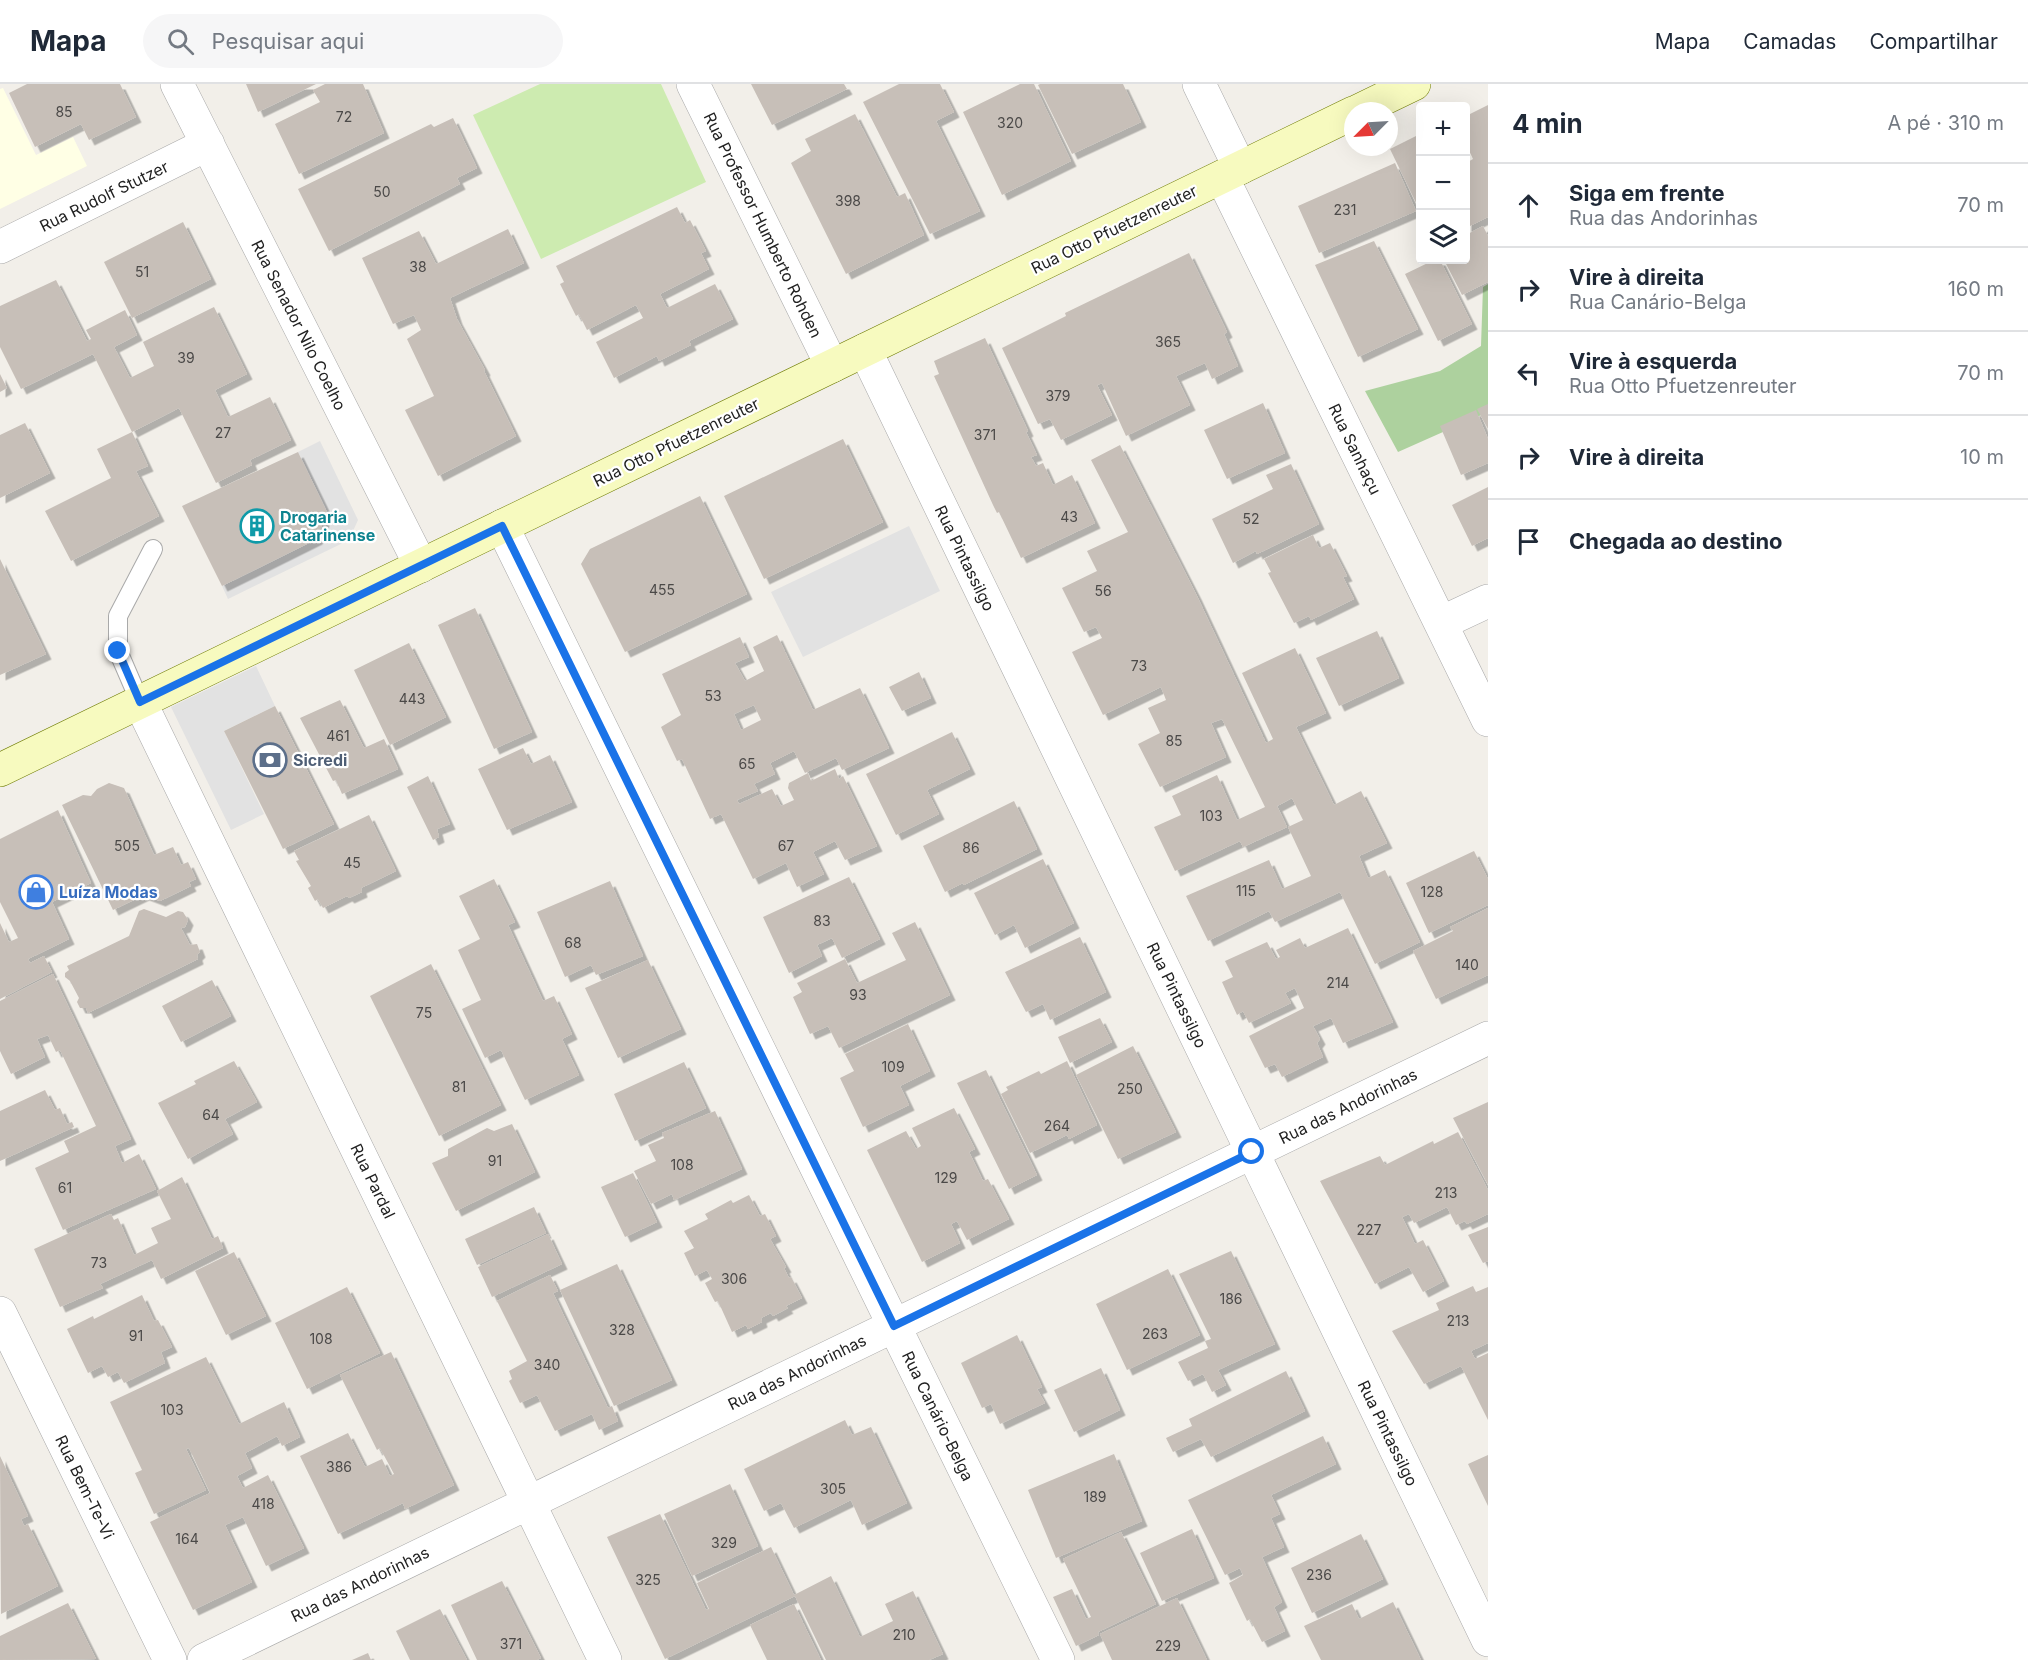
<!DOCTYPE html>
<html lang="pt">
<meta charset="utf-8">
<style>
body{margin:0;font-family:Inter,sans-serif;background:#f6f6f7;color:#1f2937}
.controls{position:absolute;right:18px;top:18px;display:grid;overflow:hidden;border-radius:6px;box-shadow:0 6px 24px #0002}
.controls button{width:54px;height:54px;display:grid;place-items:center;padding:0;border:0;border-bottom:2px solid #e0e1e3;background:#fff;color:#1f2937;font:30px sans-serif}
.compass{position:absolute;left:1344px;top:18px;width:54px;height:54px;border-radius:50%;background:#fff;box-shadow:0 6px 24px #0002;rotate:246deg}
.stop{position:absolute;width:18px;height:18px;margin:-14px;border:4px solid #1a73e8;border-radius:50%;background:#fff}
.stop.end{background:#1a73e8;border-color:#fff;box-shadow:0 2px 6px #0008}
.list{margin:0;padding:0;list-style:none}
h2{display:flex;justify-content:space-between;align-items:center;height:78px;margin:0;padding:0 24px;font-size:26px}
h2 small{font-size:20px;font-weight:400;color:#747a83}
.list li{display:grid;grid-template-columns:39px 1fr auto;gap:18px;align-items:center;box-sizing:border-box;height:84px;padding:0 24px;border-top:2px solid #e0e1e3}
.list b{display:block;font-size:22px;white-space:nowrap}
.list p{margin:0;font-size:20px;white-space:nowrap;color:#747a83}
.list em{font-size:20px;font-style:normal;color:#747a83}
.icon{flex:none;width:33px;height:33px;fill:none;stroke:currentColor;stroke-width:2;stroke-linecap:round;stroke-linejoin:round}
.map{position:relative;flex:none;width:1488px;height:1576px;overflow:hidden}
header{display:flex;align-items:center;gap:36px;box-sizing:border-box;height:84px;padding:0 30px;background:#fff;border-bottom:2px solid #e0e1e3}
header strong{font-size:28px}
nav{display:flex;gap:33px;margin-inline-start:auto;font-size:21px}
.search{width:420px;height:54px;background:#f6f6f7;display:flex;align-items:center;gap:15px;box-sizing:border-box;padding:0 21px;border-radius:33px;color:#747a83;font-size:22px}
main{display:flex}
aside{flex:1;background:#fff}
.map>svg:first-child{display:block}
</style>
<header>
<strong>Mapa</strong>
<div class="search"><svg class="icon" aria-label="search" viewBox="0 0 24 24"><circle cx="10" cy="10" r="6"/><path d="M15 15l6 6"/></svg>Pesquisar aqui</div>
<nav><a>Mapa</a><a>Camadas</a><a>Compartilhar</a></nav>
</header>
<main>
<div class="map">
<svg width="1488" height="1576" viewBox="0 0 1488 1576">
<defs>
<filter id="shadow"><feDropShadow dx="5.5" dy="5.5" stdDeviation="0" flood-color="#0004"/></filter>
</defs>
<rect width="100%" height="100%" fill="#f2efe9"/>
<path fill="#ffffe5" d="M3 4 36 71 73 53 87 82 0 125V5Z"/>
<path fill="#cdebb0" d="M540 0H661L706 98 541 175 473 31Z"/>
<path fill="#add19e" d="M1488 200V328L1398 368 1365 307 1440 287 1481 262 1483 203Z"/>
<path fill="#e2e2e2" d="M320 357 358 436 349 456 228 515 222 502 317 455 327 428 298 368Z
M909 442 940 507 803 573 771 508Z
M256 582 275 622 224 647 264 730 231 746 171 623Z"/>
<path fill="#c7bfb8" fill-rule="evenodd" filter="url(#shadow)" d="M27 0H120L136 33 89 56 81 40 35 63 9 9Z
M246 0H316L258 28Z
M325 0H363L384 49 299 90 275 40 320 18 313 6Z
M751 0H844L847 5 772 41Z
M899 0H940L954 28 936 37 980 127 930 150 863 18Z
M1020 0H1034L1071 77 1002 111 963 28Z
M1040 0H1123L1141 38 1072 70 1038 1Z
M1488 21V133L1466 144V79L1473 75 1466 60V32Z
M855 30 897 113 905 109 924 151 846 190 791 79 811 67 805 55Z
M453 34 477 84 457 94 460 100 329 167 298 105 431 40 434 43Z
M1420 50V127L1390 65Z
M1395 79 1416 127 1319 169 1298 122Z
M677 123 685 139 690 136 706 167 701 169 709 185 660 210 667 224 715 200 733 235 689 257 691 261 659 277 657 272 614 294 596 258 643 234 636 221 587 246 579 230 576 232 560 200 564 198 556 182Z
M183 138 211 195 132 234 104 178Z
M1483 142 1488 152V198L1462 211 1444 176H1466V151Z
M508 145 524 179 450 214 457 235 485 286 484 287 516 352 438 392 405 326 434 312 407 255 421 246 414 231 393 240 362 174 419 147 436 180Z
M1374 157 1418 245 1358 273 1315 181Z
M1189 169 1227 248 1224 250 1238 282 1212 295 1205 279 1176 292 1190 321 1126 352 1102 299 1097 301 1112 331 1061 356 1050 335 1038 340 1002 264 1066 232 1065 229Z
M1434 176H1440L1472 240 1438 257 1405 190Z
M56 196 87 257 91 255 86 246 125 226 137 251 114 263 130 294 154 282 143 258 214 223 247 290 215 306 228 333 270 313 291 356 250 376 252 381 216 399 179 324 132 348 93 270 21 305 0 263V222Z
M985 254 1028 347 1026 348 1037 371 1031 373 1036 382 1043 379 1053 401 1072 391 1095 439 1021 474 999 428 997 429 993 421 934 292 939 290 934 277Z
M0 290 7 304 0 308Z
M1263 319 1285 369 1227 395 1204 346Z
M1488 320V345L1477 325Z
M1476 326 1488 355V379L1461 391 1440 342Z
M25 339 50 389 0 414V351Z
M132 348 148 382 136 387 159 432 71 477 45 427 111 394 97 365Z
M843 355 883 438 764 495 724 412Z
M1120 361 1196 510 1266 659 1273 655 1242 589 1295 564 1326 629 1296 643 1334 721 1361 707 1387 759 1359 772 1368 794 1385 786 1420 858 1375 880 1340 808 1275 838 1269 827 1208 857 1186 812 1269 776 1282 805 1311 792 1288 743 1303 736 1292 714 1277 722 1287 743 1243 763 1240 757 1175 787 1154 743 1181 731 1172 712 1217 691 1237 736 1265 723 1222 635 1211 639 1226 673 1160 703 1138 660 1160 649 1148 624 1166 616 1161 603 1103 631 1072 568 1102 554 1096 543 1084 548 1062 504 1097 487 1087 467 1128 448 1091 376Z
M298 368 327 428 317 455 222 502 182 422Z
M1291 380 1319 440 1257 470 1256 467 1233 479 1212 435 1273 405 1266 391Z
M1488 403V454L1472 462 1452 421Z
M700 412 747 510 625 568 581 480 590 465Z
M1313 451 1319 464 1330 459 1347 492 1343 493 1354 515 1311 536 1309 532 1294 539 1268 489 1271 488 1264 475Z
M0 475 46 570 0 591Z
M475 524 532 648 494 665 438 541Z
M1377 547 1399 594 1339 622 1316 574Z
M777 551 813 626 860 604 889 664 842 686 836 674 805 689 794 667 770 679 775 690 754 700 758 707 737 716 739 720 772 705 781 722 794 716 788 704 789 699 808 689 811 697 835 685 839 695 843 692 877 762 845 776 835 757 813 768 824 790 797 803 786 779 753 795 721 730 710 735 682 675 677 677 661 643 681 631 662 590 740 553 749 573 735 579 745 597 764 587 753 563ZM754 621 761 636 741 646 734 630Z
M409 559 446 633 390 661 354 586Z
M919 588 931 614 902 627 889 603Z
M340 616 364 664 384 655 398 685 342 710 336 696 333 697 300 634Z
M275 622 334 740 283 765 224 647Z
M952 648 970 685 927 706 939 730 896 751 866 690Z
M523 664 531 680 550 671 572 718 507 746 478 685Z
M428 692 450 740 437 745 439 753 433 756 407 703Z
M109 699 124 704 154 771 173 763 181 781 188 778 196 795 189 798 191 802 160 817 144 811 113 826 62 721 83 711 91 712 97 705Z
M1014 717 1037 765 964 801 963 799 945 808 923 762Z
M58 726 91 799 52 818 69 855 28 875 30 879 44 872 52 888 0 915V839L9 858 18 854 0 818V755Z
M369 731 396 787 361 804 362 808 349 814 347 812 323 824 318 815 315 817 308 804 311 802 296 777 299 776 294 767Z
M1474 767 1488 795V821L1429 849 1406 799Z
M1043 775 1074 839 1025 864 1014 841 995 851 974 809Z
M849 793 880 855 842 874 832 854 817 861 822 872 789 889 763 833Z
M494 795 515 838 508 841 543 917 554 912 572 950 562 955 579 991 525 1016 501 966 485 974 462 925 481 916 458 866 480 855 459 812Z
M610 797 643 872 596 891 591 881 565 893 537 828Z
M1488 824V891L1436 915 1413 867 1453 847 1450 843Z
M144 825 166 833 178 827 183 828 188 836 185 843 181 844 190 861 197 860 200 868 197 871 198 875 88 929 86 924H80L77 918 79 914 70 897 65 893V889L69 886 67 882 129 852 139 827Z
M915 838 950 911 839 964 828 942 810 950 793 913 802 908 797 899 845 875 857 899 906 876 892 849Z
M1348 844 1393 938 1343 959 1331 934 1313 942 1320 955 1317 959 1323 973 1282 993 1275 980 1265 984 1249 952 1304 924 1295 904 1285 909 1291 919 1249 939 1243 927 1237 931 1222 898 1233 893 1225 877 1267 858 1276 875 1280 873 1276 866 1300 854 1305 864Z
M1080 853 1106 908 1050 936 1043 920 1026 928 1005 888Z
M648 876 681 945 618 974 585 904Z
M431 880 501 1021 439 1052 370 912Z
M53 890 131 1055 115 1062 122 1079 139 1070 156 1105 63 1146 35 1084 69 1068 64 1057 96 1042 60 966 56 968 48 951 37 955 45 973 11 990 0 967V917Z
M212 896 231 932 181 958 162 922Z
M1100 934 1112 958 1070 979 1058 953Z
M908 940 930 987 900 1002 909 1021 863 1043 840 994 854 987 845 970Z
M1133 962 1176 1048 1118 1075 1076 991Z
M234 977 257 1018 225 1035 233 1050 188 1075 158 1019 196 1000 194 997Z
M1067 977 1097 1041 1069 1055 1067 1051 1030 1069 1001 1010 1008 1006 1006 1003 1039 987 1041 990Z
M684 978 706 1024 635 1057 614 1010Z
M986 986 1037 1091 1009 1105 957 999Z
M45 1006 55 1026 60 1024 67 1040 72 1038 74 1043 0 1077V1027Z
M1488 1018V1101L1453 1034Z
M954 1024 975 1065 969 1068 983 1097 988 1095 1009 1135 967 1156 957 1137 951 1140 960 1159 922 1178 867 1066 906 1047 916 1065 921 1062 912 1044Z
M715 1027 742 1085 674 1116 672 1110 651 1120 634 1087 656 1077 648 1061 664 1054 662 1049Z
M512 1040 535 1088 456 1127 432 1079 448 1072V1065L487 1044 494 1047Z
M1458 1048 1488 1106V1130L1467 1140 1465 1137 1456 1141 1447 1123 1414 1139 1409 1130 1402 1133 1415 1160 1423 1156 1444 1197 1423 1208 1409 1183 1375 1200 1320 1097 1380 1072 1385 1081 1433 1057 1434 1060Z
M633 1089 657 1138 625 1153 601 1103Z
M182 1093 212 1155 218 1152 223 1164 161 1195 152 1176 100 1200 103 1204 60 1223 34 1165 111 1130 114 1136 118 1134 134 1171 158 1159 151 1144 171 1135 157 1107Z
M749 1111 760 1132 765 1130 776 1152 770 1155 786 1183 784 1184 789 1194 791 1193 802 1214 786 1222 788 1224 773 1232 771 1229 761 1234 762 1238 748 1245 746 1241 732 1248 718 1217 715 1218 705 1199 712 1195 707 1186 695 1192 684 1169 694 1164 684 1147 708 1135 705 1130 731 1116 733 1119Z
M534 1123 546 1149 477 1181 465 1155Z
M1488 1143V1177L1483 1179 1468 1151Z
M548 1150 562 1180 492 1213 478 1183Z
M1231 1167 1275 1260 1218 1286 1226 1301 1212 1308 1203 1290 1188 1297 1178 1278 1208 1264 1205 1257 1211 1255 1179 1190Z
M234 1168 266 1232 226 1251 195 1187Z
M617 1180 672 1296 614 1322 560 1206Z
M1168 1185 1200 1251 1127 1286 1096 1220Z
M550 1191 558 1207 553 1209 608 1324 612 1322 618 1337 599 1346 592 1330 555 1347 537 1311 520 1319 509 1297 512 1295 509 1287 527 1277 497 1217Z
M1473 1202 1476 1208 1488 1203V1259L1471 1267 1475 1275 1488 1269V1336L1461 1282 1424 1300 1392 1247 1439 1226 1436 1219Z
M347 1203 380 1269 307 1305 275 1239Z
M142 1211 154 1237 158 1236 172 1263 161 1268 165 1279 124 1299 118 1288 108 1293 102 1282 88 1289 67 1245 93 1232 94 1235Z
M1017 1251 1042 1303 1037 1305 1045 1319 1000 1340 991 1320 982 1324 961 1279Z
M391 1268 454 1401 405 1425 403 1419 338 1450 300 1372 348 1349 365 1383 382 1375 390 1392 394 1390 380 1364 377 1366 340 1291Z
M206 1273 239 1340 284 1318 300 1353 282 1362 277 1352 245 1369 252 1384 237 1392 243 1404 268 1391 304 1464 266 1482 243 1433 225 1441 252 1498 193 1526 150 1438 210 1409 189 1364 186 1365 206 1406 154 1430 135 1389 142 1386 110 1318Z
M1101 1284 1120 1326 1074 1348 1054 1306Z
M1286 1287 1305 1327 1211 1373 1201 1355 1173 1368 1166 1354 1192 1342 1189 1335Z
M845 1336 852 1351 871 1343 907 1419 862 1441 851 1416 794 1444 781 1419 764 1427 744 1385Z
M1323 1352 1336 1380 1271 1411 1280 1430 1271 1434 1284 1463 1262 1473 1282 1518 1274 1523 1285 1547 1262 1558 1250 1535 1247 1537 1229 1499 1243 1491 1240 1484 1225 1491 1188 1416Z
M1114 1370 1142 1437 1056 1474 1028 1406Z
M1488 1371V1422L1468 1380Z
M0 1372 28 1432 21 1435 24 1442 28 1440 58 1502 1 1530Z
M730 1400 758 1462 692 1492 664 1430Z
M660 1430 706 1526 709 1525 697 1499 771 1463 794 1511 831 1492 860 1553 893 1537 885 1520 913 1507 943 1570 929 1576H826L795 1512 665 1575 607 1453Z
M1192 1445 1214 1494 1162 1517 1140 1469Z
M1121 1448 1156 1520 1098 1548 1099 1551 1076 1562 1053 1513 1072 1505 1086 1535 1091 1533 1063 1475Z
M1361 1450 1383 1495 1312 1529 1291 1484Z
M502 1497 541 1574 537 1576H477L451 1521Z
M1177 1514 1207 1576H1112L1100 1550Z
M1393 1518 1421 1576H1321L1304 1542 1352 1520 1359 1535Z
M68 1519 96 1575 0 1576V1552Z
M794 1520 821 1576H767L750 1541Z
M440 1525 467 1576H410L396 1547Z
M368 1569 371 1576H352Z"/>
<g fill="none" stroke-linecap="round" stroke-linejoin="round">
<g stroke="#a9a9a9" stroke-width="20">
<path id="lane" d="M140 618 118 567V532L153 465"/>
</g>
<g stroke="#a9a9a9" stroke-width="34">
<path id="street" d="M177 0 421 482
M693 0 832 282
M1199 0 1240 84
M1222 93 1488 636
M0 163 208 60
M865 266 1488 1556
M502 442 1058 1576
M1441 539 1488 517
M140 618 605 1576
M0 1229 170 1576
M204 1576 1488 954"/>
</g>
<g stroke="#707d05" stroke-width="34">
<path id="secondary" d="M1358 27 1414 0
M0 686 1353 29"/>
</g>
<use href="#lane" stroke="#fff" stroke-width="18"/>
<use href="#street" stroke="#fff" stroke-width="33"/>
<use href="#secondary" stroke="#f7fabf" stroke-width="33"/>
</g>
<g fill="none" stroke-linecap="round" stroke-linejoin="round">
<path stroke="#1a73e8" stroke-width="8" d="M118 567 140 618 502 442 894 1242 1252 1068"/>
</g>
<defs>
<g id="building-ring" transform="scale(1.725)"><circle r="9.5" fill="#fff" stroke="#0f9aa8" stroke-width="1.5"/><path d="M-4-6H4V6H1V3H-1V6H-4ZM-2.5-4.3h1.7v1.8h-1.7ZM.8-4.3h1.7v1.8H.8ZM-2.5-1h1.7V.8h-1.7ZM.8-1h1.7V.8H.8Z" fill="#0f9aa8"/></g>
<g id="bank-ring" transform="scale(1.725)"><circle r="9.5" fill="#fff" stroke="#5c6f8a" stroke-width="1.5"/><path d="M-6-4H6V4H-6ZM0-2.3a2.3 2.3 0 1 0 0 4.6a2.3 2.3 0 1 0 0-4.6Z" fill="#5c6f8a"/></g>
<g id="shop-ring" transform="scale(1.725)"><circle r="9.5" fill="#fff" stroke="#3f7fe0" stroke-width="1.5"/><path d="M-5-2.5h2.3a2.7 3.5 0 0 1 5.4 0H5L5.5 6h-11ZM-1.5-2.5h3a1.5 2.3 0 0 0-3 0Z" fill="#3f7fe0"/></g>
</defs>
<g fill-rule="evenodd">
<use href="#building-ring" x="257" y="442"/>
<use href="#bank-ring" x="270" y="676"/>
<use href="#shop-ring" x="36" y="808"/>
</g>
<g text-anchor="middle" stroke-width="4.5" stroke-linejoin="round" paint-order="stroke">
<g font-size="14" fill="#4b4948">
<text x="64" y="33">85</text>
<text x="344" y="38">72</text>
<text x="1010" y="44">320</text>
<text x="382" y="113">50</text>
<text x="848" y="122">398</text>
<text x="1345" y="131">231</text>
<text x="418" y="188">38</text>
<text x="142" y="193">51</text>
<text x="1168" y="263">365</text>
<text x="186" y="279">39</text>
<text x="1058" y="317">379</text>
<text x="223" y="354">27</text>
<text x="985" y="356">371</text>
<text x="1069" y="438">43</text>
<text x="1251" y="440">52</text>
<text x="662" y="511">455</text>
<text x="1103" y="512">56</text>
<text x="1139" y="587">73</text>
<text x="713" y="617">53</text>
<text x="412" y="620">443</text>
<text x="338" y="657">461</text>
<text x="1174" y="662">85</text>
<text x="747" y="685">65</text>
<text x="1211" y="737">103</text>
<text x="127" y="767">505</text>
<text x="786" y="767">67</text>
<text x="971" y="769">86</text>
<text x="352" y="784">45</text>
<text x="1246" y="812">115</text>
<text x="1432" y="813">128</text>
<text x="822" y="842">83</text>
<text x="573" y="864">68</text>
<text x="1467" y="886">140</text>
<text x="1338" y="904">214</text>
<text x="858" y="916">93</text>
<text x="424" y="934">75</text>
<text x="893" y="988">109</text>
<text x="459" y="1008">81</text>
<text x="1130" y="1010">250</text>
<text x="211" y="1036">64</text>
<text x="1057" y="1047">264</text>
<text x="495" y="1082">91</text>
<text x="682" y="1086">108</text>
<text x="946" y="1099">129</text>
<text x="65" y="1109">61</text>
<text x="1446" y="1114">213</text>
<text x="1369" y="1151">227</text>
<text x="99" y="1184">73</text>
<text x="734" y="1200">306</text>
<text x="1231" y="1220">186</text>
<text x="1458" y="1242">213</text>
<text x="622" y="1251">328</text>
<text x="1155" y="1255">263</text>
<text x="136" y="1257">91</text>
<text x="321" y="1260">108</text>
<text x="547" y="1286">340</text>
<text x="172" y="1331">103</text>
<text x="339" y="1388">386</text>
<text x="833" y="1410">305</text>
<text x="1095" y="1418">189</text>
<text x="263" y="1425">418</text>
<text x="187" y="1460">164</text>
<text x="724" y="1464">329</text>
<text x="1319" y="1496">236</text>
<text x="648" y="1501">325</text>
<text x="904" y="1556">210</text>
<text x="511" y="1565">371</text>
<text x="1168" y="1567">229</text>
</g>
<g font-size="16" fill="#222" stroke="#fff">
<text transform="translate(104 112) rotate(-26)" y="6">Rua Rudolf Stutzer</text>
<text transform="translate(763 141) rotate(64)" y="6">Rua Professor Humberto Rohden</text>
<text transform="translate(1114 145) rotate(-26)" y="6">Rua Otto Pfuetzenreuter</text>
<text transform="translate(299 241) rotate(63)" y="6">Rua Senador Nilo Coelho</text>
<text transform="translate(676 358) rotate(-26)" y="6">Rua Otto Pfuetzenreuter</text>
<text transform="translate(1355 365) rotate(64)" y="6">Rua Sanhaçu</text>
<text transform="translate(965 474) rotate(64)" y="6">Rua Pintassilgo</text>
<text transform="translate(1177 911) rotate(64)" y="6">Rua Pintassilgo</text>
<text transform="translate(1348 1022) rotate(-26)" y="6">Rua das Andorinhas</text>
<text transform="translate(373 1097) rotate(64)" y="6">Rua Pardal</text>
<text transform="translate(797 1288) rotate(-26)" y="6">Rua das Andorinhas</text>
<text transform="translate(938 1332) rotate(64)" y="6">Rua Canário-Belga</text>
<text transform="translate(1388 1349) rotate(64)" y="6">Rua Pintassilgo</text>
<text transform="translate(85 1403) rotate(64)" y="6">Rua Bem-Te-Vi</text>
<text transform="translate(360 1500) rotate(-26)" y="6">Rua das Andorinhas</text>
</g>
<g font-size="16" font-weight="bold" fill="#0d838f" stroke="#fff" text-anchor="start">
<text x="280" y="439">Drogaria<tspan x="280" dy="18">Catarinense</tspan></text>
</g>
<g font-size="16" font-weight="bold" fill="#4e5e75" stroke="#fff" text-anchor="start">
<text x="293" y="682">Sicredi</text>
</g>
<g font-size="16" font-weight="bold" fill="#366cbe" stroke="#fff" text-anchor="start">
<text x="59" y="814">Luíza Modas</text>
</g>
</g>
</svg>
<div class="controls">
<button>+</button>
<button>−</button>
<button><svg class="icon" aria-label="layers" viewBox="0 0 24 24"><path d="M12 4l9 5-9 5-9-5zM3 14l9 5 9-5"/></svg></button>
</div>
<svg class="compass" viewBox="-18 -18 36 36"><path d="M0-13l5 13h-10z" fill="#e53935"/><path d="M0 13l5-13h-10z" fill="#747a83"/></svg>
<div class="stop" style="left:1252px;top:1068px"></div>
<div class="stop end" style="left:118px;top:567px"></div>
</div>
<aside>
<h2>4 min<small>A pé · 310 m</small></h2>
<ul class="list">
<li><svg class="icon" aria-label="ahead" viewBox="0 0 24 24"><path d="M12 20V5M6 11l6-6 6 6"/></svg><div><b>Siga em frente</b><p>Rua das Andorinhas</p></div><em>70 m</em></li>
<li><svg class="icon" aria-label="right" viewBox="0 0 24 24"><path d="M7 20v-9h11M14 6l5 5-5 5"/></svg><div><b>Vire à direita</b><p>Rua Canário-Belga</p></div><em>160 m</em></li>
<li><svg class="icon" aria-label="left" viewBox="0 0 24 24"><path d="M17 20v-9H6M10 6l-5 5 5 5"/></svg><div><b>Vire à esquerda</b><p>Rua Otto Pfuetzenreuter</p></div><em>70 m</em></li>
<li><svg class="icon" aria-label="right" viewBox="0 0 24 24"><path d="M7 20v-9h11M14 6l5 5-5 5"/></svg><div><b>Vire à direita</b></div><em>10 m</em></li>
<li><svg class="icon" aria-label="arrive" viewBox="0 0 24 24"><path d="M6 21V4h12l-3 4 3 4H6"/></svg><div><b>Chegada ao destino</b></div></li>
</ul>
</aside>
</main>
